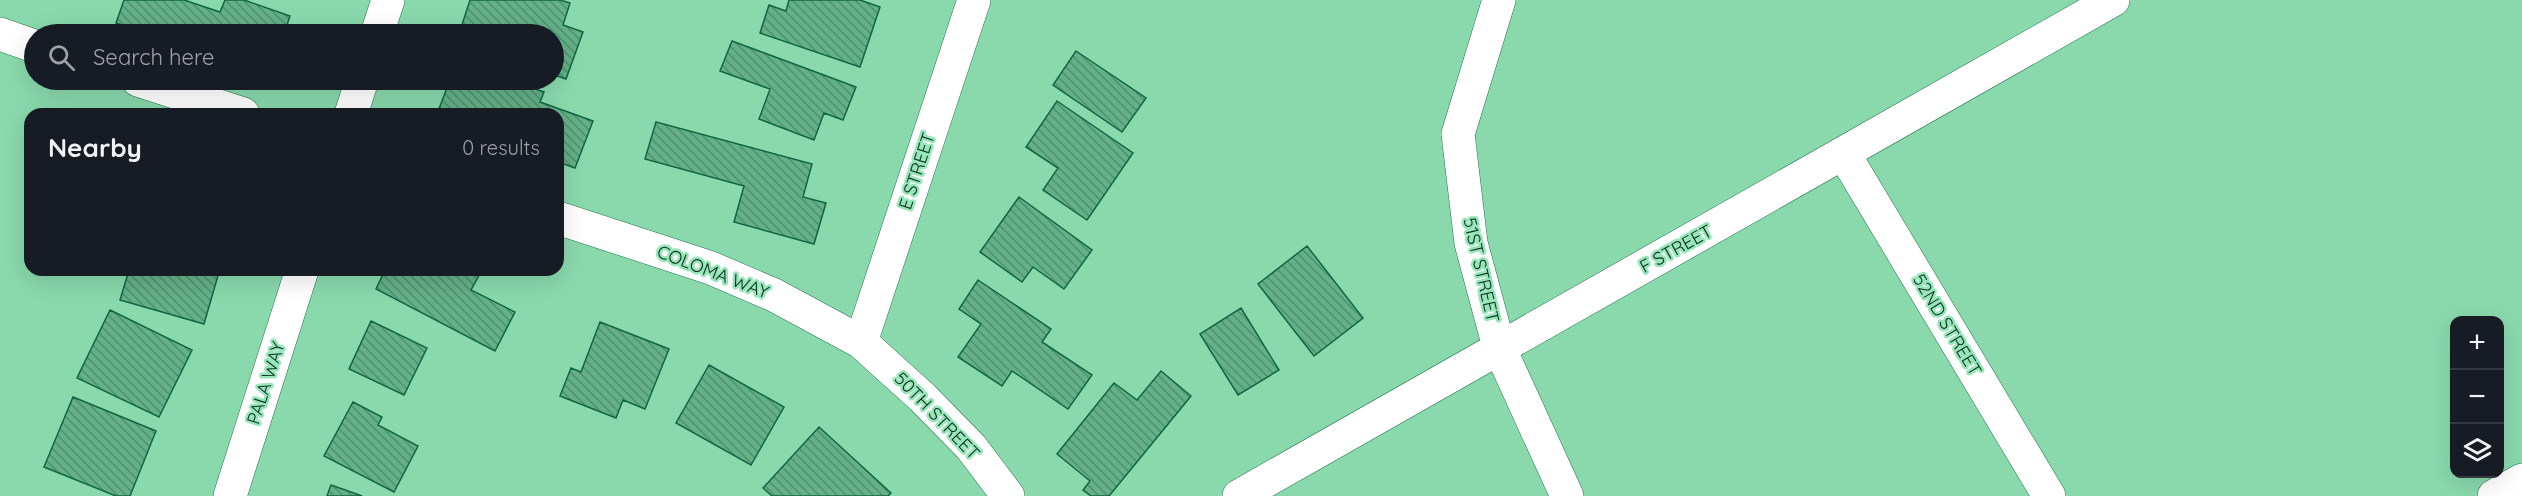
<!DOCTYPE html>
<meta charset="utf-8">
<style>
body{margin:0;font-family:Quicksand,sans-serif;background:#242831;color:#f1f3f6}
.controls{position:absolute;right:18px;bottom:18px;display:grid;overflow:hidden;border-radius:12px;box-shadow:0 6px 24px #0002}
.controls button{width:54px;height:54px;display:grid;place-items:center;padding:0;border:0;border-bottom:2px solid #363941;background:#171b24;color:#f1f3f6;font:30px sans-serif}
.list{margin:0;padding:0;list-style:none}
h2{display:flex;justify-content:space-between;align-items:center;height:78px;margin:0;padding:0 24px;font-size:26px}
h2 small{font-size:20px;font-weight:400;color:#9ea1a6}
.icon{flex:none;width:33px;height:33px;fill:none;stroke:currentColor;stroke-width:2;stroke-linecap:round;stroke-linejoin:round}
.map{position:relative;flex:none;width:2522px;height:496px;overflow:hidden}
.search{position:absolute;background:#171b24;box-shadow:0 6px 24px #0002;left:24px;top:24px;width:540px;height:66px;display:flex;align-items:center;gap:15px;box-sizing:border-box;padding:0 21px;border-radius:33px;color:#9ea1a6;font-size:22px}
.panel{position:absolute;background:#171b24;box-shadow:0 6px 24px #0002;left:24px;top:108px;width:540px;height:168px;border-radius:18px}
.map>svg:first-child{display:block}
</style>
<div class="map">
<svg width="2522" height="496" viewBox="0 0 2522 496">
<defs>
<pattern id="building-back-hatch" width="6" height="6" patternUnits="userSpaceOnUse" patternTransform="scale(1.5)"><rect width="6" height="6" fill="#64b188"/><path d="M-1 5l2 2M0 0l6 6M5-1l2 2" fill="none" stroke="#51906f"/></pattern>
</defs>
<rect width="100%" height="100%" fill="#8ad9ad"/>
<path fill="url(#building-back-hatch)" stroke="#0f6742" stroke-width="1.5" d="M124 0H184L220 12 225 0H244L290 16 284 34H150L116 23Z
M470 0H560L570 3 563 25 583 32 566 79 554 75V34H459Z
M789 0H860L880 7 860 67 760 33 769 5 786 11Z
M732 41 856 87 843 120 824 113 814 140 759 119 770 89 720 71Z
M1076 51 1146 98 1122 132 1053 85Z
M450 80H510L544 92 540 102 593 121 575 168 558 162V114H437Z
M1057 101 1133 153 1087 220 1043 190 1058 168 1026 147Z
M656 122 812 164 803 197 826 203 814 244 734 222 744 186 645 159Z
M1019 197 1092 250 1064 289 1033 267 1022 282 980 252Z
M1307 246 1363 318 1314 356 1258 284Z
M129 270 219 272 204 324 120 300Z
M385 270H482L471 290 515 312 495 351 376 289Z
M978 280 1051 329 1042 342 1092 375 1068 409 1012 371 1002 386 958 357 981 324 959 309Z
M1241 308 1279 370 1238 395 1200 334Z
M110 310 192 350 159 417 77 378Z
M371 321 427 348 404 395 349 369Z
M600 322 669 349 645 409 623 400 616 418 560 396 571 368 581 372Z
M709 365 784 407 751 465 676 423Z
M1161 371 1191 396 1109 496H1091L1083 490 1090 481 1057 454 1114 383 1137 400Z
M73 397 156 431 130 496H116L44 467Z
M353 402 382 417 378 425 418 446 394 492 324 456Z
M819 427 891 493 888 496H772L763 488Z
M331 485 362 496H327Z"/>
<g fill="none" stroke-linecap="round" stroke-linejoin="round">
<g stroke="#23754e" stroke-width="34">
<path id="minor" d="M1499 0 1458 134 1471 243 1499 347 1567 496
M0 34 34 46
M377 34 388 0
M138 80 243 114
M351 114 362 80
M1844 154 2049 496
M558 218 711 268 774 295 861 342 923 398 971 447 1008 496
M861 342 974 0
M230 496 302 270
M1239 496 2113 0
M2494 496 2522 480"/>
</g>
<use href="#minor" stroke="#fff" stroke-width="33"/>
</g>
<g text-anchor="middle" stroke-width="5" stroke-linejoin="round" paint-order="stroke">
<g font-size="18" fill="#0c2e1d" stroke="#97e6ba">
<text transform="translate(917 171) rotate(-72)" y="6">E STREET</text>
<text transform="translate(1676 249) rotate(-29)" y="6">F STREET</text>
<text transform="translate(1481 270) rotate(77)" y="6">51ST STREET</text>
<text transform="translate(713 272) rotate(21)" y="6">COLOMA WAY</text>
<text transform="translate(1947 325) rotate(59)" y="6">52ND STREET</text>
<text transform="translate(266 383) rotate(-72)" y="6">PALA WAY</text>
<text transform="translate(937 416) rotate(46)" y="6">50TH STREET</text>
</g>
</g>
</svg>
<div class="controls">
<button>+</button>
<button>−</button>
<button><svg class="icon" aria-label="layers" viewBox="0 0 24 24"><path d="M12 4l9 5-9 5-9-5zM3 14l9 5 9-5"/></svg></button>
</div>
<div class="search"><svg class="icon" aria-label="search" viewBox="0 0 24 24"><circle cx="10" cy="10" r="6"/><path d="M15 15l6 6"/></svg>Search here</div>
<section class="panel">
<h2>Nearby<small>0 results</small></h2>
<ul class="list">
</ul>
</section>
</div>
